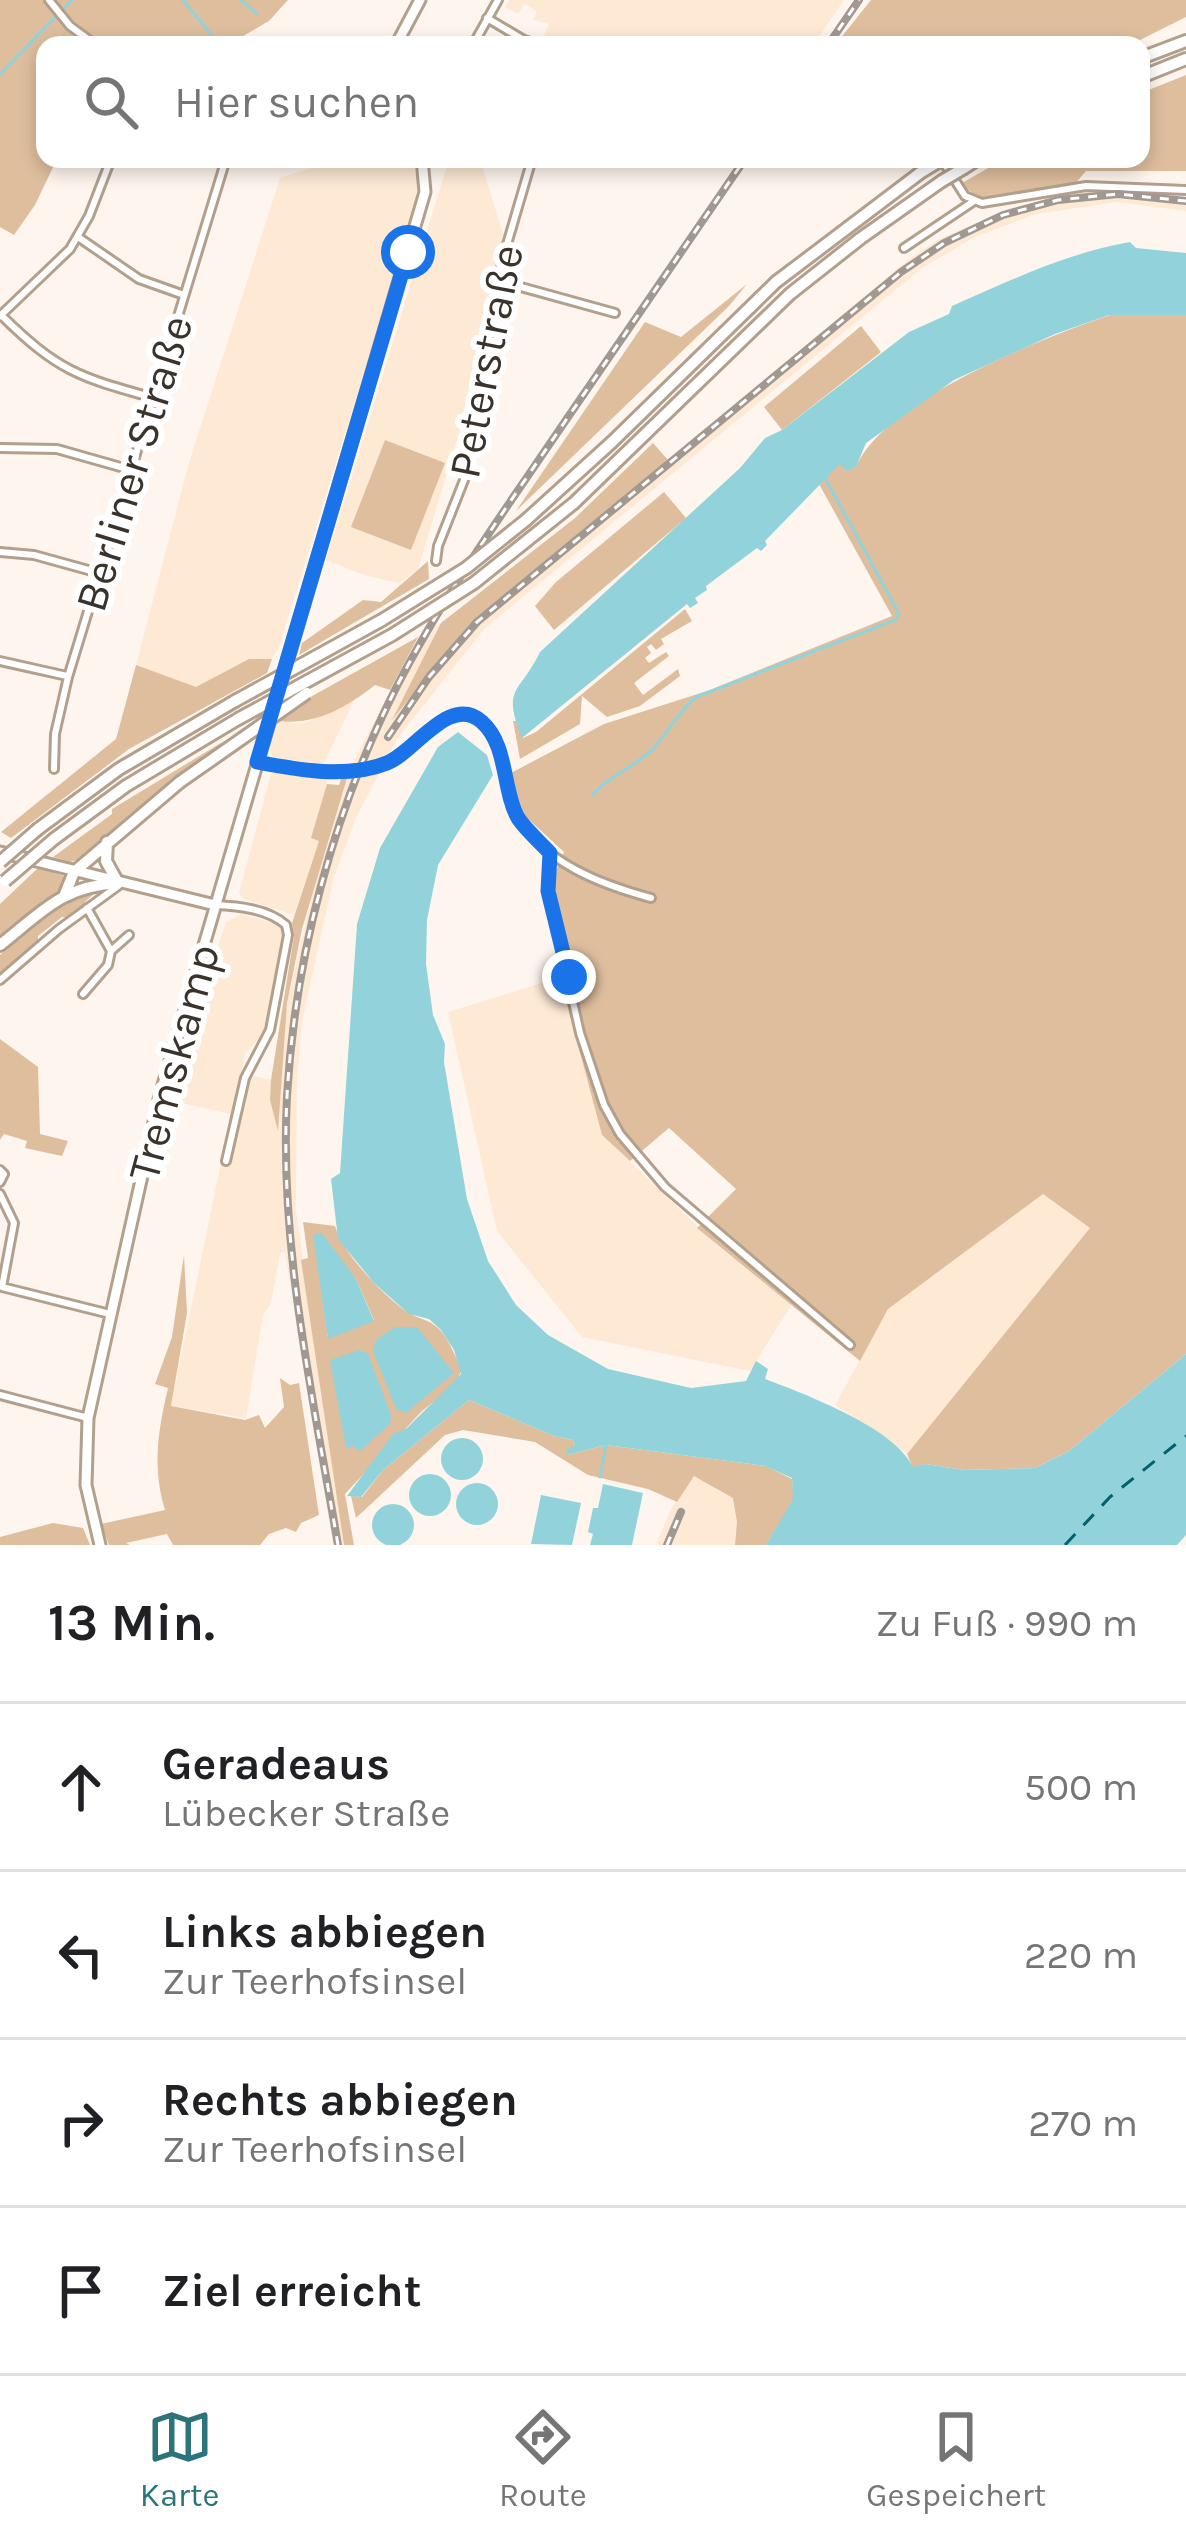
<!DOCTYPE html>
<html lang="de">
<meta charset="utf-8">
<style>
body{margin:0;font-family:Karla,sans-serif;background:#f2f2f2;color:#202124}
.stop{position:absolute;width:36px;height:36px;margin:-27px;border:9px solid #1a73e8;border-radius:50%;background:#fff}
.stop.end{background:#1a73e8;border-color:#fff;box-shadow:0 3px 12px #0008}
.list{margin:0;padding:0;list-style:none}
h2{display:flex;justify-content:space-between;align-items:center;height:156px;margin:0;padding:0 48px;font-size:51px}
h2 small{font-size:39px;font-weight:400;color:#757577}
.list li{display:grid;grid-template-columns:78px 1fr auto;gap:36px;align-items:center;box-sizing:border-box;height:168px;padding:0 48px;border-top:3px solid #e0e0e0}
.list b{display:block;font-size:45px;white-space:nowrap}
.list p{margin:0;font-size:39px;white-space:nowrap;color:#757577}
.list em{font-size:39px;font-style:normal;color:#757577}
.icon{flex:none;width:66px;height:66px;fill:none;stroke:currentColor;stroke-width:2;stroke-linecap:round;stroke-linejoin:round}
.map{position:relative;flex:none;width:1186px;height:1545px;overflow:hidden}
.search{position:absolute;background:#fff;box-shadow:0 6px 18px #0003;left:36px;right:36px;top:36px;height:132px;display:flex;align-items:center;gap:30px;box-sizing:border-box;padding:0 42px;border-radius:24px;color:#757577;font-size:45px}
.sheet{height:828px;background:#fff}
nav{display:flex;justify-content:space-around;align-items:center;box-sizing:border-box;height:168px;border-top:3px solid #e0e0e0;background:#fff;font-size:33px;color:#757577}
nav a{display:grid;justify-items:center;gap:6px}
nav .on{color:#2b747c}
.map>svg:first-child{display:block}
</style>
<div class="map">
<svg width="1186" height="1545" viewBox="0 0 1186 1545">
<rect width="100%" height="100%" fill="#fef6ee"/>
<path fill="#fde9d4" d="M510 0H844L813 45H560L542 40 549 24 533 20 537 11 524 4 518 14 505 7Z
M339 159H412L420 191 279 647 272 659H249L196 688 136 665 188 466 280 178Z
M449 159H480L503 234 458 437 418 569 399 583 367 576 326 560Z
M1087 192H1150L1186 199V211L1117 202 1036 214 975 237 922 268 484 629 397 739 356 818 333 880 302 1022 297 1079 296 1211 344 1545H333L285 1252 280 1253 271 1303 263 1315 246 1418 171 1406 231 1114 168 1100 226 922 241 914 277 924 285 937 266 1030 245 1054 241 1073 271 1080 270 1100 278 1125 287 1003 316 879 352 765 418 637 441 623 396 713 469 625 912 257 939 239 1001 212Z
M354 701 323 765 273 757 270 750 278 721 303 724Z
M277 772 326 779 327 784 319 841 294 915 244 899 239 893 271 774Z
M561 977 602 1135 719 1247 792 1304 750 1371 582 1337 497 1231 448 1012Z
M1043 1194 1091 1228 907 1454 835 1405 888 1309Z
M705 1456 766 1545H656L670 1511Z"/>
<path fill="#debe9d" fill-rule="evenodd" d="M0 0H45L66 27 90 45H45V159H57L35 205 14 235 0 227Z
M56 0H288L269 21 228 45H108L77 26Z
M871 0H1186V17L1130 45H835Z
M1186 75V171H1086L1075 184C1042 190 985 216 962 183L1004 159H1141V93Z
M747 284 729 306 516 511 645 322 681 337Z
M1110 315H1186V1354L1069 1451 1035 1468 964 1470 926 1464 913 1468 907 1454 1090 1228 1043 1194 888 1309 860 1361 697 1228 736 1189 669 1128 630 1161 602 1135 565 996 575 993 553 878 564 852 525 816 509 774 604 724 710 690 892 616 819 484 840 463 856 467C886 399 1040 339 1110 315Z
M861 326 881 352 782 430 764 407Z
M385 440 445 463 411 550 351 527Z
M653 443 668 460 469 625 392 720 441 623 575 518Z
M664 492 686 518 554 630 535 606 556 582Z
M428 561 429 579 299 655 302 643 363 600 381 602Z
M685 609 692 621 661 639 664 644 656 650 651 644 647 647 651 653 645 658 649 663 666 652 669 656 634 683 643 695 678 669 680 676 640 706 607 717 582 696 580 724 520 759 513 721H517L523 738 536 732Z
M418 637 390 690 375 685C347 707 315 726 278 721L280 714Z
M249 659H272L267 673 129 749 11 838 1 832 116 739 136 665 196 687Z
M224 741 86 857 70 862 53 857 112 814V809Z
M348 775 302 929 287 1003 278 1131 270 1100 271 1080 294 936 292 923 319 841 311 838 327 784 339 785 342 776Z
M38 868 64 876 63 890 0 938V904Z
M101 887 68 918 62 917 38 936V941L0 974V955C29 931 63 892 101 887Z
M0 1039 38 1067 40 1134 68 1141 62 1156 25 1148 27 1141 4 1134 0 1140Z
M303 1222 335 1226C343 1254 383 1295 407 1312 418 1319 429 1319 439 1329 450 1340 454 1356 462 1368L457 1382 421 1412 345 1494 354 1545H344L301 1260 308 1258ZM314 1235 356 1279 374 1320 328 1338Z
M184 1255 187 1313 171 1406 245 1420 259 1415 265 1428 284 1407 280 1378 290 1385 299 1383 319 1515 301 1523 296 1532 286 1528 269 1534 260 1545H173L167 1534 126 1543 130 1545H109L101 1524 165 1510C152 1468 158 1430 168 1388L155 1384 172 1337Z
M469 1400 554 1436 573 1440 575 1445 567 1455 606 1445 766 1466 792 1479 794 1499 766 1545H735L737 1522 733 1498 694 1476 677 1502 648 1489 588 1475 535 1442 463 1430 445 1435 356 1518 351 1496 362 1497 383 1470Z
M53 1523 83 1528 90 1545H0V1537Z"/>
<path fill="#92d3db" d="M1130 242 1136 248 1186 253V315H1109L1055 334 954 380 866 443 856 467 847 471 840 464 765 541 767 545 761 551 757 548 706 586 707 590 695 598 698 603 690 608 687 604 522 738C501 686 520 694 540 652L740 468 765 438 782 430 909 332 949 314 952 306C1011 280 1067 253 1130 242Z
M458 732 487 755 493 775 438 865 427 920 426 964 433 1015 445 1044 444 1062 467 1199 488 1261 516 1305 548 1335 608 1369 691 1388 746 1381 756 1361 768 1369 765 1379C805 1394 895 1428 913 1467L926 1464 964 1470 1035 1468 1069 1451 1186 1354V1535L1177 1545H766L793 1499 792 1478 765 1466 606 1445 567 1455 566 1450 575 1445 573 1440 554 1436 469 1400 383 1470 361 1497 347 1496 393 1434 407 1428 461 1374 454 1350 441 1330 429 1319 409 1314 374 1283 338 1239 331 1179 340 1173 357 924 380 848 438 747Z
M322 1233 356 1279 374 1321 328 1339 313 1235Z
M395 1327H417L454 1373 406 1413 396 1409 373 1351 376 1340Z
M359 1350 368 1354 391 1415 390 1424 360 1451 353 1446 346 1448 330 1360Z
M441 1459a21 21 0 1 1 42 0a21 21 0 1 1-42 0Z
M409 1495a21 21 0 1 1 42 0a21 21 0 1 1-42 0Z
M456 1504a21 21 0 1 1 42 0a21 21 0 1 1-42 0Z
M603 1484 643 1493 632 1545H590L593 1534 588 1532 593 1508H598Z
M541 1495 581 1503 572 1545 531 1544Z
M372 1525a21 21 0 1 1 42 0a21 21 0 1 1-42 0Z"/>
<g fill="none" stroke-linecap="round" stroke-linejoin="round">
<path stroke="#92d3db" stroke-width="3" d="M183 0 213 37
M241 0 257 14
M0 74 72 0
M592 795C608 777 628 770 646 755 667 738 674 715 696 697L895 620 899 615 896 608 825 478
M600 1477 606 1445"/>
<path stroke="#00626b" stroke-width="3" stroke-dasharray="15 12" stroke-linecap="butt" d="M1065 1545 1110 1497 1186 1436"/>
<g stroke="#b2a08d" stroke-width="12">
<path id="street" d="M49 0 70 26 96 45
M487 18 524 40 541 45
M473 45 498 0
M942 160 965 196 982 203 1086 186 1186 190
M78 237 139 279 184 295
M904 248 974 201
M499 281 615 313
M1 315C58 371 78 377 154 398
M0 316 70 249 89 216 111 159
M0 448 57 449 131 470
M0 552 34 555 99 573
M436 561 438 546 466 475 472 416 503 258 532 159
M0 661 67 676
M258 762C299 769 340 776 382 764 414 755 436 709 471 714 506 736 501 781 518 815 542 863 603 885 651 898
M54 769 55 734 68 677 226 159
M550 853 548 891 580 1033 604 1105 620 1134 665 1187 850 1345
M215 905C239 906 268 909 286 925L288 935 270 1030 245 1078 226 1161
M111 951 129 935
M0 980 59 929 118 886
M83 994 108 965 111 951 87 908
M0 1170 4 1174 0 1182
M0 1194 14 1223 2 1287 110 1314
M0 1395 88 1418"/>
</g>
<g stroke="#b2a08d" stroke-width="15">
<path id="primary" d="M396 45 420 0
M0 852 215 905
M100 1545 86 1485 88 1418 160 1095 425 192 422 159"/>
</g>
<g stroke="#b2a08d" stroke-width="16">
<path id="highway" d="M1141 58 1186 41
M1141 77 1186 59
M964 168 978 159
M526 520 612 442 776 282 920 173
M474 583 574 503 790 294 861 238 942 181
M315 657 382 620
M38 829 119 769 235 701
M54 839 126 786 238 719
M65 894 74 872 180 782
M0 945C42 912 62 886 118 883L106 861 107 842"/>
</g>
<use href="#street" stroke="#fff" stroke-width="6"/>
<use href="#primary" stroke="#fff" stroke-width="9"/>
<use href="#highway" stroke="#fff" stroke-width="10"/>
<g stroke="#a19991" stroke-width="8">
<path id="rail" d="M828 45 859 0
M388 737 429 677 477 622 901 272 944 243 1003 215 1058 200 1118 194 1186 201
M338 1545C313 1397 279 1247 287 1096 295 956 333 813 396 688 444 594 507 507 566 420 626 333 685 246 745 159
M667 1545 681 1512"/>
</g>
<use href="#rail" stroke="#fff" stroke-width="3" stroke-dasharray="9" stroke-linecap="butt"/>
<g stroke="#b2a08d" stroke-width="16" stroke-linecap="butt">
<path id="highway-bridge" d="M920 173 943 159
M942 181 964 168
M382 620 466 568 526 520
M235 701 315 657
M238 719 392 635 474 583
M180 782 307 693
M0 862 38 829
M5 881 54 839"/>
</g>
<use href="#highway-bridge" stroke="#fff" stroke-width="10"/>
</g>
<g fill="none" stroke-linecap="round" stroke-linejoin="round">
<path stroke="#1a73e8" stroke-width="15" d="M408 252 257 762C299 770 347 779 387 763 415 752 450 693 482 722 508 745 502 789 518 818 526 830 540 842 550 853L548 891 569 977"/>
</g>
<g text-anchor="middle" stroke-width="12" stroke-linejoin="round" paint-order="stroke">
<g font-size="45" fill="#3a332b" stroke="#fff">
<text transform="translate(485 361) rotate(-79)" y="16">Peterstraße</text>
<text transform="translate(133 463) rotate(-73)" y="16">Berliner Straße</text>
<text transform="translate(173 1062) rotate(-75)" y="16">Tremskamp</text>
</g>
</g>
</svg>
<div class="stop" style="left:408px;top:252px"></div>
<div class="stop end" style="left:569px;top:977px"></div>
<div class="search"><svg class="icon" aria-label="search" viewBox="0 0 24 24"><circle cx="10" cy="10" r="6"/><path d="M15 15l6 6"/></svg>Hier suchen</div>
</div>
<section class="sheet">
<h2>13 Min.<small>Zu Fuß · 990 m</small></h2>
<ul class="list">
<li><svg class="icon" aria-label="ahead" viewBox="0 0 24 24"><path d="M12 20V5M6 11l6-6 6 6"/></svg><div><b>Geradeaus</b><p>Lübecker Straße</p></div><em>500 m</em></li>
<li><svg class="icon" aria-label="left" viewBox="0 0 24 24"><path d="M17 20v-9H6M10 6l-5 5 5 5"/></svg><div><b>Links abbiegen</b><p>Zur Teerhofsinsel</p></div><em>220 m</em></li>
<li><svg class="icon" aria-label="right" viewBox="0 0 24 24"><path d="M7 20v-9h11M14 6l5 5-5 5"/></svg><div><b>Rechts abbiegen</b><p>Zur Teerhofsinsel</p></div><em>270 m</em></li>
<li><svg class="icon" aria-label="arrive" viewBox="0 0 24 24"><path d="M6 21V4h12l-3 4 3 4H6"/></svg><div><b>Ziel erreicht</b></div></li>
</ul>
</section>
<nav>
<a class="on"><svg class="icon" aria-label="map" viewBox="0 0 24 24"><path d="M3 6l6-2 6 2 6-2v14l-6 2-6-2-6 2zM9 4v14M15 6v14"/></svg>Karte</a>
<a><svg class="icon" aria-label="directions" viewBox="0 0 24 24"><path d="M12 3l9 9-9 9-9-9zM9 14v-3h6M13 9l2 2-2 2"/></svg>Route</a>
<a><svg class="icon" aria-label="saved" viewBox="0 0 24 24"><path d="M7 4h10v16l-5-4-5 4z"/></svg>Gespeichert</a>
</nav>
